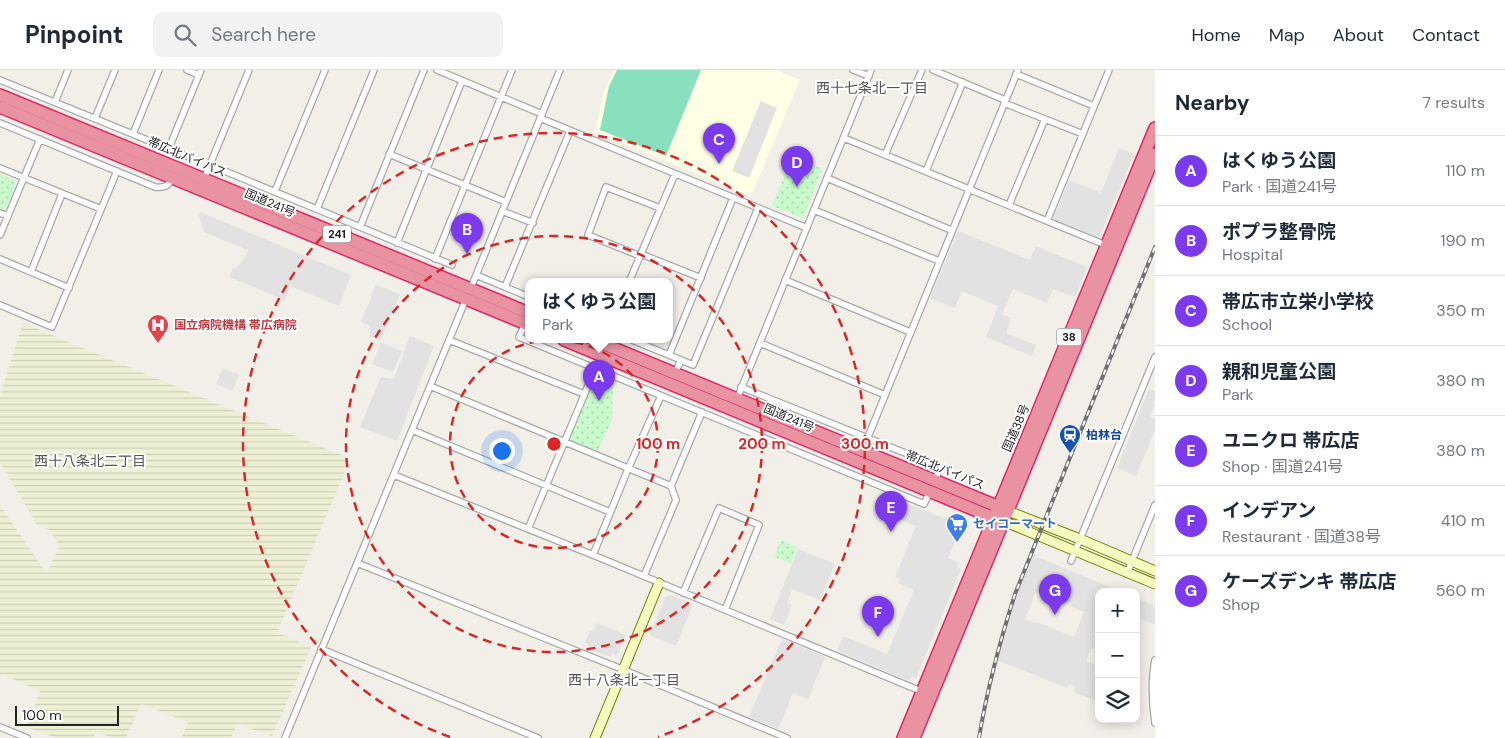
<!DOCTYPE html>
<meta charset="utf-8">
<style>
body{margin:0;font-family:"DM Sans","Noto Sans JP",sans-serif;background:#f2f2f3;color:#1f2937}
.controls{position:absolute;right:15px;bottom:15px;display:grid;overflow:hidden;border-radius:10px;box-shadow:0 2px 12px #0003}
.controls button{width:45px;height:45px;display:grid;place-items:center;padding:0;border:0;border-bottom:1px solid #e0e1e3;background:#fff;color:#1f2937;font:25px sans-serif}
.scale{position:absolute;left:15px;bottom:12px;width:104px;box-sizing:border-box;padding-left:5px;border:2px solid #222;border-top:0;font-size:14px;line-height:18px;white-space:nowrap;color:#222;-webkit-text-stroke:4px #fff;paint-order:stroke}
.you{position:absolute;left:501px;top:380px;width:18px;height:18px;margin:-12px;border:4px solid #fff;border-radius:50%;background:#1a73e8;box-shadow:0 0 0 8px #1a73e833}
.badge{display:grid;place-items:center;width:32px;height:32px;border-radius:50%;background:#7c3aed;color:#fff;font-size:16px;font-weight:700}
.pin{position:absolute;translate:-50% -41px;filter:drop-shadow(0 1px 2px #0008)}
.pin::after{content:'';position:absolute;top:26px;width:18px;height:15px;background:inherit;clip-path:polygon(0 0,100% 0,50% 100%)}
.popup{position:absolute;left:525px;top:208px;width:148px;height:65px;box-sizing:border-box;display:grid;place-content:center;border-radius:10px;background:#fff;filter:drop-shadow(0 1px 4px #0005);font-size:16px;white-space:nowrap;color:#747a83}
.popup b{font-size:19px;color:#1f2937}
.popup::after{content:'';position:absolute;left:50%;top:100%;margin-left:-10px;border:10px solid transparent;border-top-color:#fff}
.list{margin:0;padding:0;list-style:none}
h2{display:flex;justify-content:space-between;align-items:center;height:65px;margin:0;padding:0 20px;font-size:21px}
h2 small{font-size:16px;font-weight:400;color:#747a83}
.list li{display:grid;grid-template-columns:32px 1fr auto;gap:15px;align-items:center;box-sizing:border-box;height:70px;padding:0 20px;border-top:1px solid #e0e1e3}
.list b{display:block;font-size:19px;white-space:nowrap}
.list p{margin:0;font-size:16px;white-space:nowrap;color:#747a83}
.list em{font-size:16px;font-style:normal;color:#747a83}
.icon{flex:none;width:28px;height:28px;fill:none;stroke:currentColor;stroke-width:2;stroke-linecap:round;stroke-linejoin:round}
.map{position:relative;flex:none;width:1155px;height:668px;overflow:hidden}
header{display:flex;align-items:center;gap:30px;box-sizing:border-box;height:70px;padding:0 25px;background:#fff;border-bottom:1px solid #e0e1e3}
header strong{font-size:24px}
nav{display:flex;gap:28px;margin-inline-start:auto;font-size:18px}
.search{width:350px;height:45px;background:#f2f2f3;display:flex;align-items:center;gap:12px;box-sizing:border-box;padding:0 18px;border-radius:10px;color:#747a83;font-size:19px}
main{display:flex}
aside{flex:1;background:#fff}
.map>svg:first-child{display:block}
</style>
<header>
<strong>Pinpoint</strong>
<div class="search"><svg class="icon" aria-label="search" viewBox="0 0 24 24"><circle cx="10" cy="10" r="6"/><path d="M15 15l6 6"/></svg>Search here</div>
<nav><a>Home</a><a>Map</a><a>About</a><a>Contact</a></nav>
</header>
<main>
<div class="map">
<svg width="1155" height="668" viewBox="0 0 1155 668">
<defs>
<pattern id="farmland-rules" width="6" height="5" patternUnits="userSpaceOnUse" patternTransform="scale(1.25)"><rect width="6" height="5" fill="#eef0d5"/><path d="M0 2.5h6" fill="none" stroke="#ccceb7"/></pattern>
<pattern id="park-dots" width="8" height="8" patternUnits="userSpaceOnUse" patternTransform="scale(1.25)"><rect width="8" height="8" fill="#c8facc"/><path d="M2 2h.1M6 6h.1" fill="none" stroke="#acd6af" stroke-width="1.8" stroke-linecap="round"/></pattern>
</defs>
<rect width="100%" height="100%" fill="#f2efe9"/>
<path fill="#ffffe5" d="M614 0H776L800 10 751 126 595 62 604 21Z"/>
<path fill="url(#farmland-rules)" d="M23 253 346 387V399L277 563 311 577 272 666 237 654 231 668H181L188 652 141 634 126 668H113L96 662 93 668H55L27 657 40 621 2 604 0 607V435L42 497 48 500 60 476 49 460 37 455 0 392V325Z"/>
<path fill="url(#park-dots)" d="M792 87 822 99 803 148 772 136Z
M0 104 13 110 16 114 6 138 1 140 0 139Z
M596 305 613 313 612 349 597 383 568 370Z
M781 470 797 477 791 493 774 487Z"/>
<path fill="#88e0be" d="M617 0H701L666 86 600 60 609 16Z"/>
<path fill="#e2e2e2" fill-rule="evenodd" d="M761 31 777 38 749 108 732 101Z
M1119 78 1134 84 1099 168 1053 149 1069 110 1101 123Z
M200 142 351 205 339 236 290 216 285 230 229 207 233 198 237 197 245 188 248 180 204 162 199 146Z
M958 161 1030 190 1036 176 1087 197 1075 227 1053 219 1047 233 1013 219 1002 244 1011 248 1006 263 1036 275 1032 286 986 267 998 236 962 221 955 238 930 228Z
M376 215 400 224 381 270 370 266V256L361 252Z
M410 266 434 276 397 371 360 357 381 307 394 309Z
M381 272 402 281 393 302 372 294Z
M223 298 239 305 232 321 216 314Z
M1149 319 1155 321V329L1153 333 1155 334 1150 347 1155 349V360L1136 406 1117 398Z
M884 424 956 453 954 458 959 461 948 488 959 493 957 497 961 499 916 608 912 606 910 611 837 581 843 566 887 584 914 520 898 513 900 509 895 507 916 456 878 440Z
M798 479 835 494 820 530 792 519 787 533 792 535 784 555 770 549Z
M1033 485 1117 520 1116 522H1099V581L1091 578 1086 591 1099 596V632L1074 622 1075 616 1069 614 1067 618 997 590 1010 542ZM1036 522 1058 531 1059 528 1071 533 1070 536 1084 542 1074 567 1037 552 1036 553 1025 549Z
M670 525 693 534 676 576 650 565 665 527Z
M1136 528 1155 536V555L1136 547Z
M597 553 626 565 617 585 612 583 611 587 587 578 588 574 585 572 590 561 593 562Z
M782 569 825 587 808 629 793 623 778 659 749 647Z"/>
<g fill="none" stroke-linecap="round" stroke-linejoin="round">
<g stroke="#a9a9a9" stroke-width="8">
<path id="street" d="M187 0 199 5
M437 0 542 44
M853 0 869 6
M933 0 1005 30
M1016 4 1094 36
M0 10 189 87
M55 32 68 0
M1004 33 1083 64
M95 48 115 0
M540 48 807 158
M0 53 155 117C165 118 168 116 173 108
M133 64 159 0
M844 68 1108 176
M169 78 201 0
M389 84 506 132
M885 85 922 0
M210 95 452 195
M0 98 101 139
M926 101 963 12
M827 108 951 160
M204 109 249 0
M275 121 325 0
M1009 135 1045 49
M317 139 374 0
M814 140 939 191
M502 141 533 153
M0 143 8 146
M1047 151 1109 0
M360 157 424 0
M0 165 40 69
M397 173 462 11
M641 184 701 208
M640 186 588 165 606 117 660 138
M0 189 69 218
M435 189 512 0
M31 202 62 124
M476 205 529 227
M785 210 910 262
M629 212 675 104
M505 217 570 61
M470 220 560 0
M0 235 52 257 117 101
M525 254 519 267 924 434 930 421
M449 270 584 324
M632 270 681 290 675 303
M760 273 885 325
M669 285 733 128
M681 290 693 295 758 138
M430 316 671 416
M741 317 940 397 935 411
M737 329 871 0
M412 360 610 442
M868 367 1018 0
M394 405 593 485 923 622
M528 459 595 299
M593 485 628 399 661 326
M1071 491 1155 287
M357 493 624 600 787 668
M1127 503 1155 435
M644 506 676 430 671 416 702 342
M683 523 719 438 759 455 725 540
M321 579 538 668
M1155 590C1151 611 1152 632 1155 653
M0 657 27 668
M285 668 466 229"/>
</g>
<g stroke="#707d05" stroke-width="11">
<path id="secondary" d="M1008 441 1080 469 1155 501
M1003 451 1155 514
M595 668 659 513"/>
</g>
<g stroke="#dc2a67" stroke-width="14">
<path id="highway" d="M0 25 529 243
M0 37 529 255
M564 270 999 450
M594 270 1004 439
M903 668 1155 58
M914 668 1155 84"/>
</g>
<use href="#street" stroke="#fff" stroke-width="5.5"/>
<use href="#secondary" stroke="#f7fabf" stroke-width="9"/>
<use href="#highway" stroke="#e892a2" stroke-width="11"/>
<g stroke="#707070" stroke-width="4">
<path id="rail" d="M979 668C987 619 1000 571 1015 524L1155 177"/>
</g>
<use href="#rail" stroke="#fff" stroke-width="2" stroke-dasharray="5.5" stroke-linecap="butt"/>
</g>
<g fill="none" stroke="#d62828" stroke-width="2.5" stroke-dasharray="9 6">
<circle cx="554" cy="374" r="104"/>
<circle cx="554" cy="374" r="208"/>
<path d="M450 667A311 311 0 1 1 658 667"/>
</g>
<defs>
<g id="hospital-pin" transform="scale(1.125)"><path d="M0 17L-7.5 6A9.5 9.5 0 1 1 7.5 6Z" fill="#e0444e" stroke="#fff"/><path d="M-5-5h3v3.5h4V-5h3V5h-3V1.5h-4V5h-3Z" fill="#fff"/></g>
<g id="station-pin" transform="scale(1.125)"><path d="M0 17L-7.5 6A9.5 9.5 0 1 1 7.5 6Z" fill="#1a4fb4" stroke="#fff"/><path d="M-3-6H3Q5-6 5-4V2Q5 4 3 4L4.5 6H3L1.5 4h-3L-3 6H-4.5L-3 4Q-5 4-5 2V-4Q-5-6-3-6ZM-3.5-4v3h7v-3ZM-3.5 1v1.5H-2V1ZM2 1v1.5H3.5V1Z" fill="#fff"/></g>
<g id="supermarket-pin" transform="scale(1.125)"><path d="M0 17L-7.5 6A9.5 9.5 0 1 1 7.5 6Z" fill="#3f7fe0" stroke="#fff"/><path d="M-6-5.5h2.5l.6 2H6L4.5 2H-2.5L-4.4-4H-6ZM-1.5 3.2a1.3 1.3 0 1 0 .1 0ZM3 3.2a1.3 1.3 0 1 0 .1 0Z" fill="#fff"/></g>
</defs>
<g fill-rule="evenodd">
<use href="#hospital-pin" x="158" y="255"/>
<use href="#station-pin" x="1070" y="365"/>
<use href="#supermarket-pin" x="957" y="454"/>
</g>
<g text-anchor="middle" stroke-width="4" stroke-linejoin="round" paint-order="stroke">
<g fill="#fff" stroke="#646464" stroke-width="1">
<rect x="323" y="155.5" width="28" height="17" rx="4"/>
<rect x="1056.5" y="258.5" width="25" height="17" rx="4"/>
</g>
<g font-size="11" font-weight="bold" fill="#222">
<text x="337" y="168">241</text>
<text x="1069" y="271">38</text>
</g>
<g font-size="12" fill="#222" stroke="#fff">
<text transform="translate(187 87) rotate(23)" y="4">帯広北バイパス</text>
<text transform="translate(270 133) rotate(23)" y="4">国道241号</text>
<text transform="translate(789 348) rotate(23)" y="4">国道241号</text>
<text transform="translate(1016 358) rotate(-67)" y="4">国道38号</text>
<text transform="translate(945 400) rotate(22)" y="4">帯広北バイパス</text>
</g>
<g font-size="12" font-weight="bold" fill="#be3a42" stroke="#fff" text-anchor="start">
<text x="174" y="259">国立病院機構 帯広病院</text>
</g>
<g font-size="12" font-weight="bold" fill="#164399" stroke="#fff" text-anchor="start">
<text x="1086" y="369">柏林台</text>
</g>
<g font-size="12" font-weight="bold" fill="#366cbe" stroke="#fff" text-anchor="start">
<text x="973" y="458">セイコーマート</text>
</g>
<g font-size="14" fill="#555" stroke="#fff">
<text x="872" y="23">西十七条北一丁目</text>
<text x="90" y="396">西十八条北二丁目</text>
<text x="624" y="615">西十八条北一丁目</text>
</g>
</g>
<circle cx="554" cy="374" r="8" fill="#d62828" stroke="#fff" stroke-width="2.5"/>
<g font-size="15" text-anchor="middle" font-weight="bold" fill="#d62828" stroke="#fff" stroke-width="4" stroke-linejoin="round" paint-order="stroke">
<text x="658" y="379">100 m</text>
<text x="762" y="379">200 m</text>
<text x="865" y="379">300 m</text>
</g>
</svg>
<div class="controls">
<button>+</button>
<button>−</button>
<button><svg class="icon" aria-label="layers" viewBox="0 0 24 24"><path d="M12 4l9 5-9 5-9-5zM3 14l9 5 9-5"/></svg></button>
</div>
<div class="scale">100 m</div>
<div class="you"></div>
<div class="pin badge" style="left:599px;top:331px">A</div>
<div class="popup"><b>はくゆう公園</b>Park</div>
<div class="pin badge" style="left:467px;top:184px">B</div>
<div class="pin badge" style="left:719px;top:94px">C</div>
<div class="pin badge" style="left:797px;top:117px">D</div>
<div class="pin badge" style="left:891px;top:462px">E</div>
<div class="pin badge" style="left:878px;top:567px">F</div>
<div class="pin badge" style="left:1055px;top:545px">G</div>
</div>
<aside>
<h2>Nearby<small>7 results</small></h2>
<ul class="list">
<li><span class="badge">A</span><div><b>はくゆう公園</b><p>Park · 国道241号</p></div><em>110 m</em></li>
<li><span class="badge">B</span><div><b>ポプラ整骨院</b><p>Hospital</p></div><em>190 m</em></li>
<li><span class="badge">C</span><div><b>帯広市立栄小学校</b><p>School</p></div><em>350 m</em></li>
<li><span class="badge">D</span><div><b>親和児童公園</b><p>Park</p></div><em>380 m</em></li>
<li><span class="badge">E</span><div><b>ユニクロ 帯広店</b><p>Shop · 国道241号</p></div><em>380 m</em></li>
<li><span class="badge">F</span><div><b>インデアン</b><p>Restaurant · 国道38号</p></div><em>410 m</em></li>
<li><span class="badge">G</span><div><b>ケーズデンキ 帯広店</b><p>Shop</p></div><em>560 m</em></li>
</ul>
</aside>
</main>
